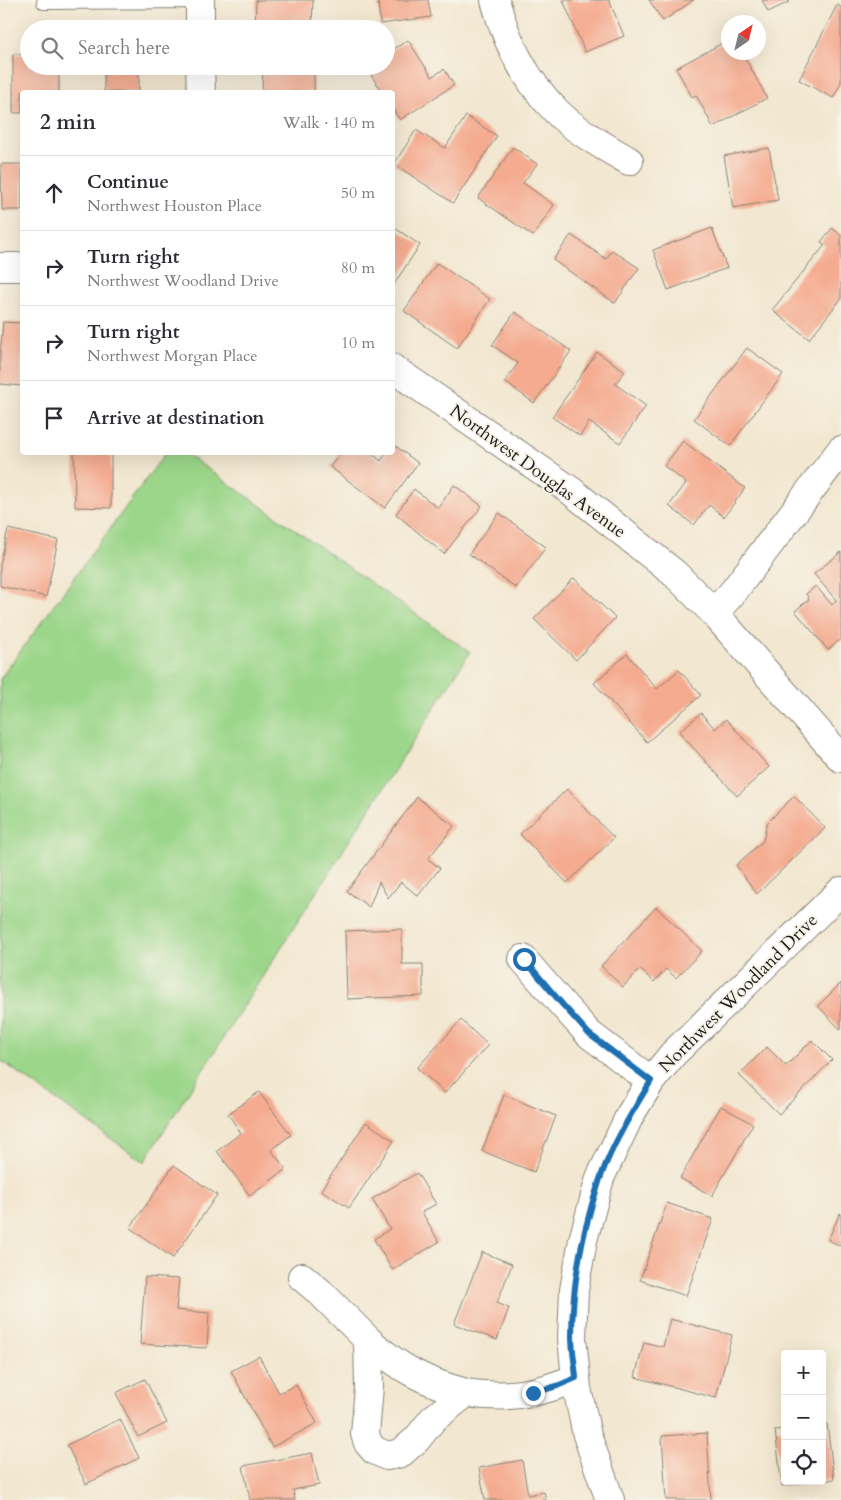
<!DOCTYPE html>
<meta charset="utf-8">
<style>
body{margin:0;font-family:Cardo,serif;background:#f7f7f7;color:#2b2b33}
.controls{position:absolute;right:15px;bottom:15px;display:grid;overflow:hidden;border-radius:5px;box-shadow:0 5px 20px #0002}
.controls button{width:45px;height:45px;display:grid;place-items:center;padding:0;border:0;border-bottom:1px solid #e1e1e2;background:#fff;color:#2b2b33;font:25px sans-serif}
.compass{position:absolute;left:721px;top:15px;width:45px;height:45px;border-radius:50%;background:#fff;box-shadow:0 5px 20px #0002;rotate:35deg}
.stop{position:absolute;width:15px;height:15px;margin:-11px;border:4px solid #1f6fb2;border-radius:50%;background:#fff}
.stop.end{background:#1f6fb2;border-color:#fff;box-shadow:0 1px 5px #0008}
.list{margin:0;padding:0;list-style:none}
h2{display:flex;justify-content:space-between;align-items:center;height:65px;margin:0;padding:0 20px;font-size:21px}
h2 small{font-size:16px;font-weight:400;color:#7c7c81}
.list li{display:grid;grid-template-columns:32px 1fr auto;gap:15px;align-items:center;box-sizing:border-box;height:75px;padding:0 20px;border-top:1px solid #e1e1e2}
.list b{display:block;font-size:19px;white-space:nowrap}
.list p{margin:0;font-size:16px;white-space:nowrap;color:#7c7c81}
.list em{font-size:16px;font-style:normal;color:#7c7c81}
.icon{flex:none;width:28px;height:28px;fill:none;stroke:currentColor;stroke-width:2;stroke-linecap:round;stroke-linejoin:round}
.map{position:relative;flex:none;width:841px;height:1500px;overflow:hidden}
.search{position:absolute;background:#fff;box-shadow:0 5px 20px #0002;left:20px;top:20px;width:375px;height:55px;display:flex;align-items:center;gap:12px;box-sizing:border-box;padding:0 18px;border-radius:28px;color:#7c7c81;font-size:19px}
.panel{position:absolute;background:#fff;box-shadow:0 5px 20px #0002;left:20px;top:90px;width:375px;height:365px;border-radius:5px}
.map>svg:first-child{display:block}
</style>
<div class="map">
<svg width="841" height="1500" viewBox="0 0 841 1500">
<rect width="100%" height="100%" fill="#f7f3e8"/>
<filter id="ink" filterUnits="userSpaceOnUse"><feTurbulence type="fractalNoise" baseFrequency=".02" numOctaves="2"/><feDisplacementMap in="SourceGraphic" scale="10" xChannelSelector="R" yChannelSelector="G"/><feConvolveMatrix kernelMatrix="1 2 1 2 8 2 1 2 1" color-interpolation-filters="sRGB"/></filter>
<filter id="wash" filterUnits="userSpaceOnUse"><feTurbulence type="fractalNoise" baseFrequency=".0096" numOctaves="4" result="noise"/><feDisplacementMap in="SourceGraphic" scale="20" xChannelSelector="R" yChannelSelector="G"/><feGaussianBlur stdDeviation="1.12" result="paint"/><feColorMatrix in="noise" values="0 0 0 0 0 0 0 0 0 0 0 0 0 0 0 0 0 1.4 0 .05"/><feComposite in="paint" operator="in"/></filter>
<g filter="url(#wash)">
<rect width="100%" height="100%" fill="#f2e7d0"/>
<path fill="#9bd68a" stroke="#5c7953" d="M166 452 185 453 470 652 144 1162 0 1060V679Z"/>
<g id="blocks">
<path fill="#f4ab90" d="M256 0H313L312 29H255Z
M378 0H428L431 17 380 24Z
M563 0H609L624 36 585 52Z
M649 0H694L663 21Z
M762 0H788L789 2 768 12Z
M837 5 841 7V83L833 98 799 80Z
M408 40 432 77 444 69 454 85 400 120 392 108V92H382L366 67 386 66V54Z
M728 40V52H742L767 98 713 127 696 95 692 97 676 68Z
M25 42H29V66H59V92H22V113H13V54H24Z
M104 66H146V71H139V92H104Z
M263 66H314V92H262Z
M466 116 497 136 453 203 394 164 416 130 445 148Z
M513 147 537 164 523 183 554 205 533 236 478 198Z
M769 148 778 200 733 208 724 156Z
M1 164H22V210H2Z
M392 226 420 245 392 287Z
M712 228 727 268 668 290 653 250Z
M832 228 841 235V299L809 339 772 310 825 245 821 242Z
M571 235 606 259 612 250 639 268 615 303 553 260Z
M437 263 490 299 457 348 404 311Z
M515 312 571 351 534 403 505 382 518 363 492 345Z
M3 322 22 323V386L0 384V354Z
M747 348 783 374 730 446 694 419Z
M597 352 625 371 615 384 646 406 620 443 589 422 580 436 552 417Z
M683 441 745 488 724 517 709 505 694 525 669 506 686 483 664 466Z
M393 444 418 463 385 508 330 467 341 452H370L381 461 387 452H392Z
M74 452H111V508L75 507Z
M454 485 482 506 444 554 396 514 414 489 438 508Z
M499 513 546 547 516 588 469 554Z
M8 529 58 540 46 597 0 586V565Z
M841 552V639L828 650 795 611 809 599 806 594 816 586 832 605 836 600 814 574Z
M574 578 615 618 576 660 534 619Z
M627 654 657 689 679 670 701 695 647 742 594 683Z
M701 713 715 729 726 719 769 767 737 796 679 732Z
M567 789 614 838 567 883 520 834Z
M794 796 825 828 757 894 736 865 763 841 767 823Z
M417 797 454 826 428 859 440 868 418 896 401 882 388 898 379 882 369 907 347 891Z
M656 907 702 951 676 978 666 969 654 982 640 969 623 987 601 966Z
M402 929V964H423V996L347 999 345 931Z
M841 983V1030L818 1006Z
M461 1020 488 1045 445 1093 417 1068Z
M812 1040 832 1060 779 1114 739 1075 767 1047 786 1066Z
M259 1092 291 1135 271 1150 286 1169 250 1196 217 1151 241 1133 228 1114Z
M504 1095 556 1116 534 1172 482 1151Z
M721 1106 753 1124 712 1196 680 1178Z
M366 1122 394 1141 349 1208 321 1190Z
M174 1165 217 1195 173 1258 130 1228Z
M417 1173 436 1204 422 1212 439 1242 392 1270 374 1239 390 1229 372 1199Z
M667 1203 713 1219 686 1296 640 1280Z
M840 1213 841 1214V1246L828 1240Z
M482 1252 512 1264 497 1303 509 1308 497 1340 454 1324Z
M145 1277 179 1279 176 1310 209 1313 207 1348 140 1344Z
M670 1319 732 1335 716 1398 635 1377 644 1342 663 1347Z
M259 1356 279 1393 296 1385 317 1423 272 1447 231 1371Z
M145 1379 167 1423 138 1437 116 1393Z
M120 1419 139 1458 86 1484 67 1445Z
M822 1424H827L834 1479 822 1481Z
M785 1429V1481L807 1482 782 1486 775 1430Z
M707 1433 711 1500H666L662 1436Z
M312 1453 319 1485 293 1490 295 1500H250L243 1466Z
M522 1460 528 1495 544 1492 546 1500H485L479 1468Z"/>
</g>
</g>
<g filter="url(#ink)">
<use href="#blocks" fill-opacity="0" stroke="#878276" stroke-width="1"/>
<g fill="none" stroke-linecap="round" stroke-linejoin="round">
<g stroke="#878276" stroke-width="16">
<path id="service" d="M44 2 200 1"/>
</g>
<g stroke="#878276" stroke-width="30">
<path id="minor" d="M200 0V29
M495 0C506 41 525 80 556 111 576 131 605 147 629 161
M200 66 201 92
M0 267H22
M392 368 570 490 675 574 714 613 841 758
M714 613 733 592 841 450
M523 959 562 1004 589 1034 651 1081
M302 1277 321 1293 368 1340 369 1387 365 1434 368 1443 374 1450 387 1456 401 1453 417 1439 433 1419 466 1393C506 1399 539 1394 576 1378
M368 1340C400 1369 425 1382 466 1393
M610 1500 587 1435 577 1388 572 1338 574 1290 583 1240 600 1178 630 1115 651 1081 673 1054 841 891"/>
</g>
<use href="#service" stroke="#fff" stroke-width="14"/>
<use href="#minor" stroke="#fff" stroke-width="28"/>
</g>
</g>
<g fill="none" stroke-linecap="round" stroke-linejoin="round" filter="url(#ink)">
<path stroke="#1f6fb2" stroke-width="6" d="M524 959 562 1004 589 1034 651 1081C632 1112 612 1145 600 1179 583 1229 572 1283 572 1336 572 1350 575 1364 576 1378L557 1386 533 1393"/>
</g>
<g text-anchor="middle" stroke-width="4" stroke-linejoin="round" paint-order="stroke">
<g font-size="18" fill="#1c1c1c" stroke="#f7f3e8">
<text transform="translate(538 471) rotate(36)" y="6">Northwest Douglas Avenue</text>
<text transform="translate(738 993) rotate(-45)" y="6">Northwest Woodland Drive</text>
</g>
</g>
</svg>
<div class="controls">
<button>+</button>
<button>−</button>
<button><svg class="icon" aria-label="locate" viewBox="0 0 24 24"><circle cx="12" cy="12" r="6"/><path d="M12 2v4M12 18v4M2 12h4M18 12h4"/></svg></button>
</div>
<svg class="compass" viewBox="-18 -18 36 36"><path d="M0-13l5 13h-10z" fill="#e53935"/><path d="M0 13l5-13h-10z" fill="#7c7c81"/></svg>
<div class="stop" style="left:524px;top:959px"></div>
<div class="stop end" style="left:533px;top:1393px"></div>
<div class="search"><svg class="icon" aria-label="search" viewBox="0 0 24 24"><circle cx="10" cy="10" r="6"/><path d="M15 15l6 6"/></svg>Search here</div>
<section class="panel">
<h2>2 min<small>Walk · 140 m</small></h2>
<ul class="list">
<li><svg class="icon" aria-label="ahead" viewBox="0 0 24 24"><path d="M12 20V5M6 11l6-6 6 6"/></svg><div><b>Continue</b><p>Northwest Houston Place</p></div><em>50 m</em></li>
<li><svg class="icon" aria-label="right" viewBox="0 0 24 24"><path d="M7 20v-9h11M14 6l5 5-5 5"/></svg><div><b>Turn right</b><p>Northwest Woodland Drive</p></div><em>80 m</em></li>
<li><svg class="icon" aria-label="right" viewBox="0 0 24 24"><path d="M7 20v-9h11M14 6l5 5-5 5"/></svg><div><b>Turn right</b><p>Northwest Morgan Place</p></div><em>10 m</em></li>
<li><svg class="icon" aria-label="arrive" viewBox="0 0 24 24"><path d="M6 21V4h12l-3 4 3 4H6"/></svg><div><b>Arrive at destination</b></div></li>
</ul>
</section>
</div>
